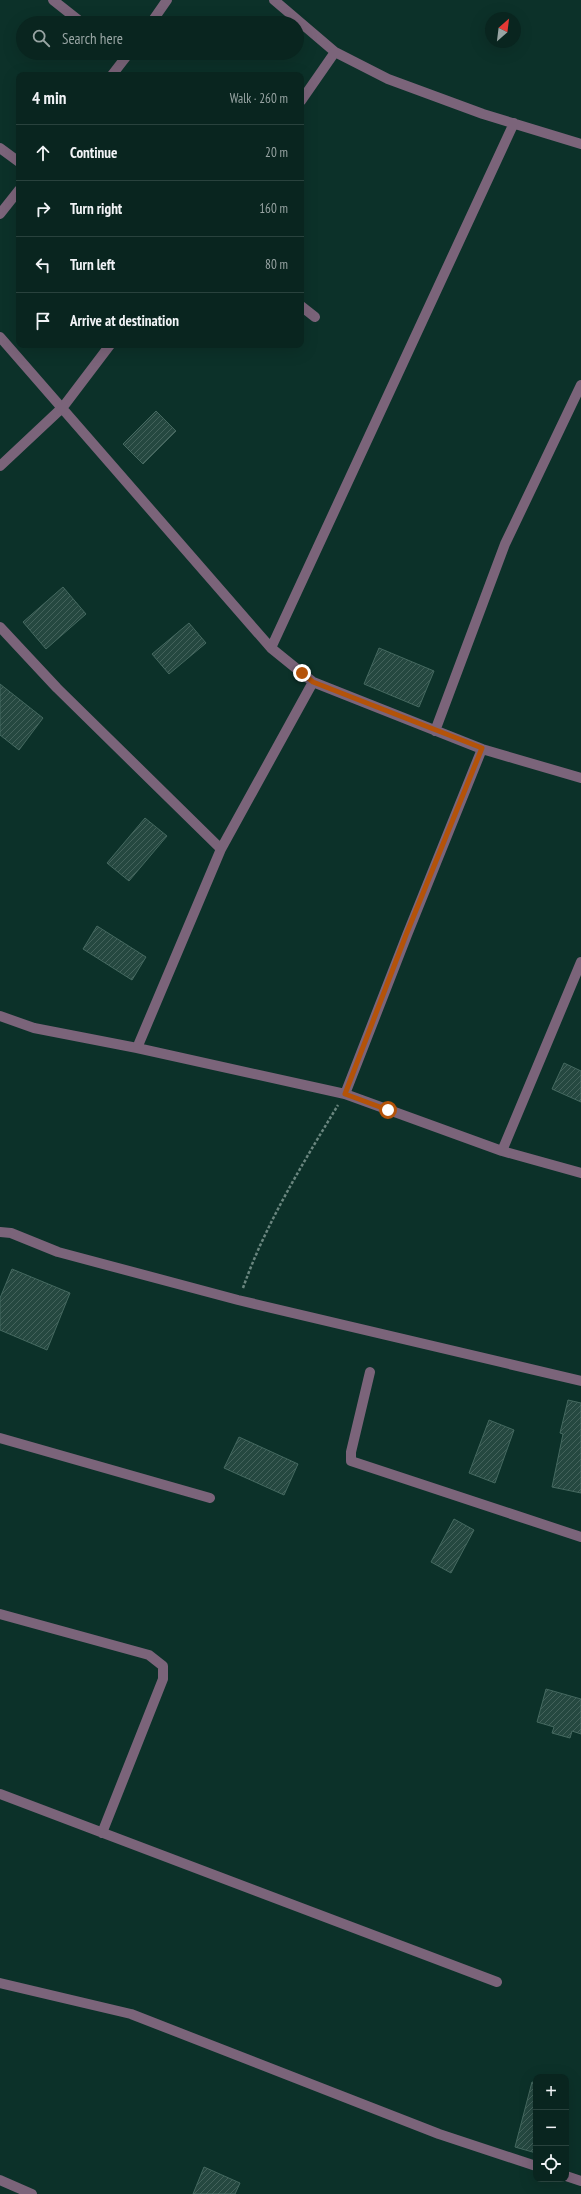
<!DOCTYPE html>
<meta charset="utf-8">
<style>
body{margin:0;font-family:"PT Sans Narrow",sans-serif;background:#122d28;color:#f1f3f6}
.controls{position:absolute;right:12px;bottom:12px;display:grid;overflow:hidden;border-radius:8px;box-shadow:0 4px 16px #0002}
.controls button{width:36px;height:36px;display:grid;place-items:center;padding:0;border:0;border-bottom:1px solid #29423d;background:#09251f;color:#f1f3f6;font:20px sans-serif}
.compass{position:absolute;left:485px;top:12px;width:36px;height:36px;border-radius:50%;background:#09251f;box-shadow:0 4px 16px #0002;rotate:28deg}
.stop{position:absolute;width:12px;height:12px;margin:-9px;border:3px solid #b45309;border-radius:50%;background:#fff}
.stop.end{background:#b45309;border-color:#fff;box-shadow:0 1px 4px #0008}
.list{margin:0;padding:0;list-style:none}
h2{display:flex;justify-content:space-between;align-items:center;height:52px;margin:0;padding:0 16px;font-size:17px}
h2 small{font-size:13px;font-weight:400;color:#99a5a4}
.list li{display:grid;grid-template-columns:26px 1fr auto;gap:12px;align-items:center;box-sizing:border-box;height:56px;padding:0 16px;border-top:1px solid #29423d}
.list b{display:block;font-size:15px;white-space:nowrap}
.list em{font-size:13px;font-style:normal;color:#99a5a4}
.icon{flex:none;width:22px;height:22px;fill:none;stroke:currentColor;stroke-width:2;stroke-linecap:round;stroke-linejoin:round}
.map{position:relative;flex:none;width:581px;height:2194px;overflow:hidden}
.search{position:absolute;background:#09251f;box-shadow:0 4px 16px #0002;left:16px;top:16px;width:288px;height:44px;display:flex;align-items:center;gap:10px;box-sizing:border-box;padding:0 14px;border-radius:22px;color:#99a5a4;font-size:15px}
.panel{position:absolute;background:#09251f;box-shadow:0 4px 16px #0002;left:16px;top:72px;width:288px;height:276px;border-radius:8px}
.map>svg:first-child{display:block}
</style>
<div class="map">
<svg width="581" height="2194" viewBox="0 0 581 2194">
<defs>
<pattern id="building-hatch" width="6" height="6" patternUnits="userSpaceOnUse"><rect width="6" height="6" fill="#254840"/><path d="M-1 1l2-2M0 6l6-6M5 7l2-2" fill="none" stroke="#43625b"/></pattern>
</defs>
<rect width="100%" height="100%" fill="#0c3129"/>
<path fill="url(#building-hatch)" stroke="#456960" d="M156 411 176 431 143 464 123 444Z
M63 587 86 614 46 649 23 622Z
M189 623 206 643 169 674 152 654Z
M379 648 434 671 419 707 364 684Z
M0 684 43 718 19 750 0 735Z
M145 818 167 836 129 881 107 863Z
M97 926 146 957 132 980 83 949Z
M564 1063 581 1071V1102L552 1089Z
M12 1269 70 1293 47 1350 0 1330V1298Z
M568 1400 581 1403V1493L552 1487 563 1434 560 1433Z
M489 1420 514 1430 495 1483 469 1473Z
M239 1437 298 1464 284 1495 224 1468Z
M454 1519 474 1530 451 1573 431 1562Z
M546 1689 581 1699V1734L572 1731 570 1738 552 1733 554 1727 537 1722Z
M532 2082 536 2083V2153L515 2147Z
M204 2167 240 2183 235 2194H193Z"/>
<g fill="none" stroke-linecap="round" stroke-linejoin="round">
<path stroke="#6a867f" stroke-width="2.5" stroke-dasharray="3 2" stroke-linecap="butt" d="M243 1288C265 1225 303 1163 338 1105"/>
<path stroke="#7b647a" stroke-width="10" d="M53 0 82 23
M274 0 335 52 388 79 483 114 581 144
M151 23 167 0
M112 75 129 53
M301 101 335 52
M0 148 19 162
M0 214 19 190
M301 306 315 317
M0 337 271 648 313 682 482 749 581 778
M0 466 63 407 110 345
M0 627 57 688 221 849
M271 648 514 123
M435 731 505 544 581 385
M0 1016 34 1028 137 1048 221 849 313 682
M137 1048 345 1094 502 1151 581 1173
M345 1094 407 935 482 749
M502 1151 581 962
M0 1232 11 1233 58 1252 238 1300 581 1381
M370 1372 351 1452V1461L581 1537
M0 1438 210 1498
M0 1614 149 1655 163 1666V1679L102 1833
M0 1794 497 1982
M0 1983 131 2014 439 2134 536 2166
M566 2176 581 2181
M0 2180 32 2194"/>
</g>
<g fill="none" stroke-linecap="round" stroke-linejoin="round">
<path stroke="#b45309" stroke-width="5" d="M302 673 313 682 482 748 406 935 345 1094 388 1110"/>
</g>
</svg>
<div class="controls">
<button>+</button>
<button>−</button>
<button><svg class="icon" aria-label="locate" viewBox="0 0 24 24"><circle cx="12" cy="12" r="6"/><path d="M12 2v4M12 18v4M2 12h4M18 12h4"/></svg></button>
</div>
<svg class="compass" viewBox="-18 -18 36 36"><path d="M0-13l5 13h-10z" fill="#e53935"/><path d="M0 13l5-13h-10z" fill="#99a5a4"/></svg>
<div class="stop" style="left:388px;top:1110px"></div>
<div class="stop end" style="left:302px;top:673px"></div>
<div class="search"><svg class="icon" aria-label="search" viewBox="0 0 24 24"><circle cx="10" cy="10" r="6"/><path d="M15 15l6 6"/></svg>Search here</div>
<section class="panel">
<h2>4 min<small>Walk · 260 m</small></h2>
<ul class="list">
<li><svg class="icon" aria-label="ahead" viewBox="0 0 24 24"><path d="M12 20V5M6 11l6-6 6 6"/></svg><div><b>Continue</b></div><em>20 m</em></li>
<li><svg class="icon" aria-label="right" viewBox="0 0 24 24"><path d="M7 20v-9h11M14 6l5 5-5 5"/></svg><div><b>Turn right</b></div><em>160 m</em></li>
<li><svg class="icon" aria-label="left" viewBox="0 0 24 24"><path d="M17 20v-9H6M10 6l-5 5 5 5"/></svg><div><b>Turn left</b></div><em>80 m</em></li>
<li><svg class="icon" aria-label="arrive" viewBox="0 0 24 24"><path d="M6 21V4h12l-3 4 3 4H6"/></svg><div><b>Arrive at destination</b></div></li>
</ul>
</section>
</div>
